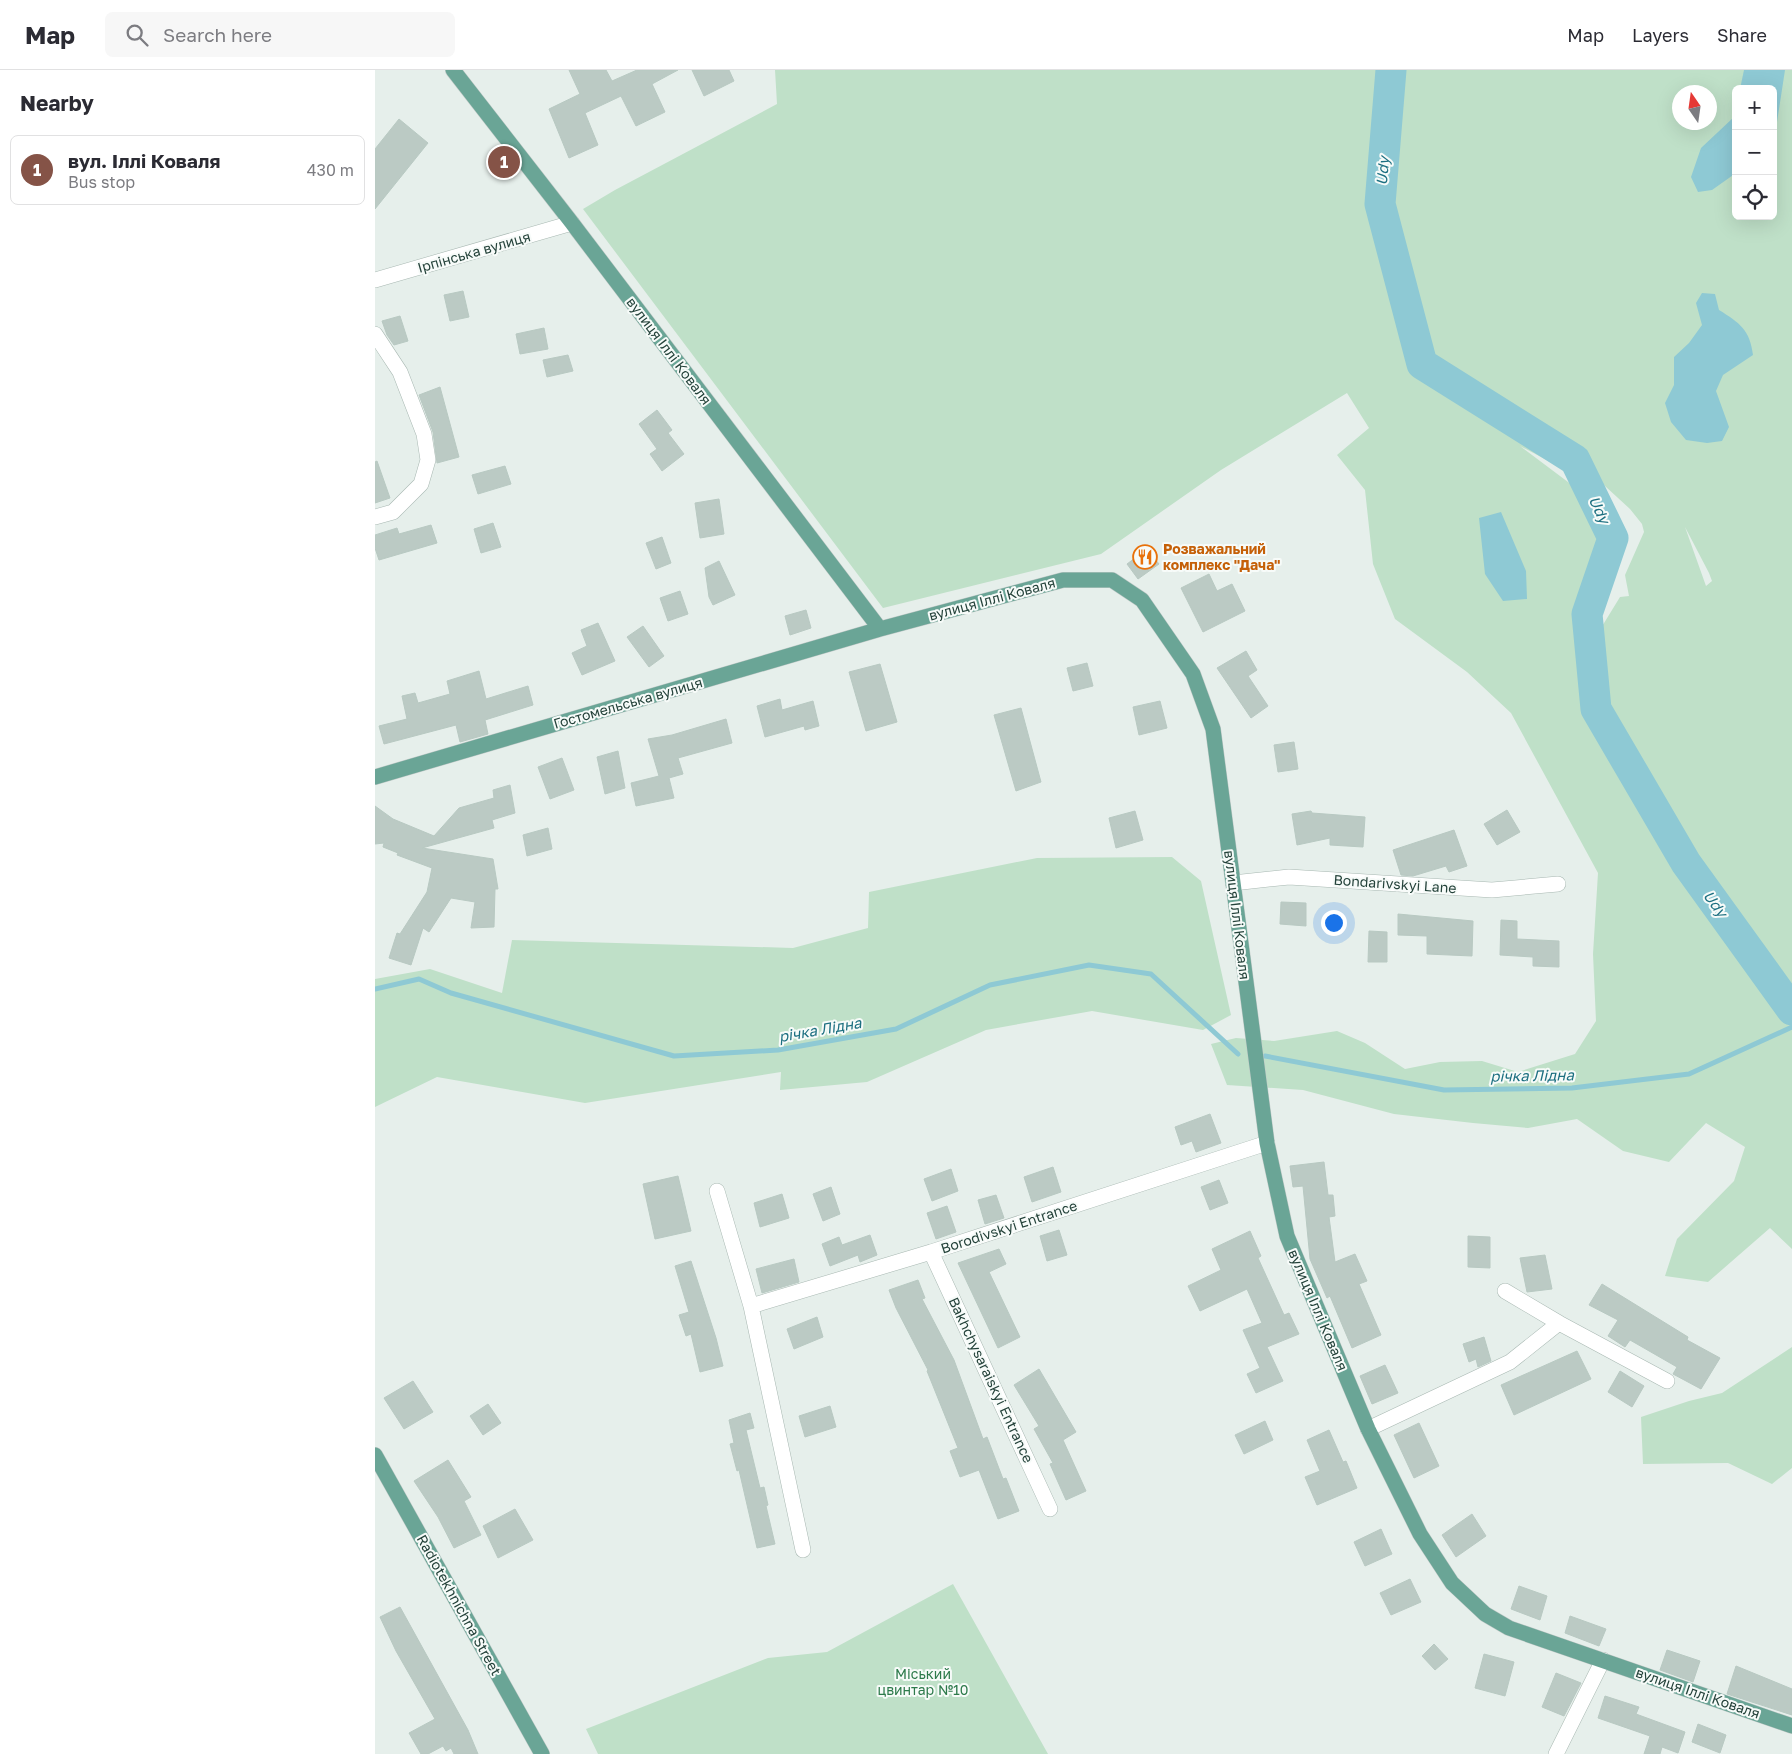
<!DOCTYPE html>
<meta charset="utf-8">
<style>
body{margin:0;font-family:"Golos Text",sans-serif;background:#f7f7f7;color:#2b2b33}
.controls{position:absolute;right:15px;top:15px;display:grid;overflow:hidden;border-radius:8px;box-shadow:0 5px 20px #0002}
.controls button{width:45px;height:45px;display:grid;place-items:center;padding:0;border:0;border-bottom:1px solid #e1e1e2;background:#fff;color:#2b2b33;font:25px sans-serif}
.compass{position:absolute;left:1297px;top:15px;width:45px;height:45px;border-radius:50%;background:#fff;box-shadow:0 5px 20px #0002;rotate:347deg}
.you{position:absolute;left:958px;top:852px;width:18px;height:18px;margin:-12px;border:4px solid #fff;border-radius:50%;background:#1a73e8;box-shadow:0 0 0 8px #1a73e833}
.badge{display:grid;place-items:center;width:32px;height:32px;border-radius:50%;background:#855347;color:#fff;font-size:16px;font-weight:700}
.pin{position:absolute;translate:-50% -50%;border:2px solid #fff;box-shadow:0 1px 5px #0006}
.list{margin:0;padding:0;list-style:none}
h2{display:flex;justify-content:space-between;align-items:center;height:65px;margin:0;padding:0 20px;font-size:21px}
h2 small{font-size:16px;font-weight:400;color:#7c7c81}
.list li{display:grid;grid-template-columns:32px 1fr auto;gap:15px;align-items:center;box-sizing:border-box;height:70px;margin:0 10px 10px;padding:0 10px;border:1px solid #e1e1e2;border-radius:8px}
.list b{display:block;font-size:19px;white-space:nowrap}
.list p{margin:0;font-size:16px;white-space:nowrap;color:#7c7c81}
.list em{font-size:16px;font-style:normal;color:#7c7c81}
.icon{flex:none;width:28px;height:28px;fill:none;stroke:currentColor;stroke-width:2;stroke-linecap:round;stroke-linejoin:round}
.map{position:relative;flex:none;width:1417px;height:1684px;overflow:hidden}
header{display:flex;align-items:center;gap:30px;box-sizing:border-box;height:70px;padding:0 25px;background:#fff;border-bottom:1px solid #e1e1e2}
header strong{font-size:24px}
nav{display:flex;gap:28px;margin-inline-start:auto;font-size:18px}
.search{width:350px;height:45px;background:#f7f7f7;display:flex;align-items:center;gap:12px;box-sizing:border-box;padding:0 18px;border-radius:8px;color:#7c7c81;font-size:19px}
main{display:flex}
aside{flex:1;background:#fff}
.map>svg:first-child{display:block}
</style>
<header>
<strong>Map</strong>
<div class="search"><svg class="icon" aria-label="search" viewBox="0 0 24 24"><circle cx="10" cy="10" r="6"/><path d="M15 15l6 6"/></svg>Search here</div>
<nav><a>Map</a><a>Layers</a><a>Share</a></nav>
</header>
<main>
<aside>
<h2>Nearby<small></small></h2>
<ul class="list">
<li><span class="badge">1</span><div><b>вул. Іллі Коваля</b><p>Bus stop</p></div><em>430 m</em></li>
</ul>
</aside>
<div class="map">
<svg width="1417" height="1684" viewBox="0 0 1417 1684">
<rect width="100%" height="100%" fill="#e6efeb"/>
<path fill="#bfe0c8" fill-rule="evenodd" d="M400 0H1417V928L1323 796 1236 647 1229 623 1226 558 1245 527 1254 526 1250 505 1269 462 1267 454 1255 439 1218 405 1193 373 1173 355 1181 395 1145 376 1197 415 1226 476 1212 544 1223 655 1333 835 1417 953V1179L1395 1158 1333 1212 1290 1206 1302 1169 1359 1111 1370 1077 1331 1053 1294 1092 1248 1081 1202 1049 1153 1058 1098 1053 1019 1044 928 1020 852 1015 836 974 861 968 899 971 962 961 990 973 1030 999 1065 992 1107 991 1143 1002 1200 984 1221 951 1218 884 1223 803 1136 643 1092 602 1020 549 998 494 990 420 962 385 994 358 972 323 846 400 726 484 508 538 208 139 240 120 402 34ZM1361 19H1398V146H1361ZM1304 22H1334V52H1304ZM1310 457 1334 503 1337 511 1331 516Z
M797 787 826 811 856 945 828 960 717 941 611 960 492 1012 405 1020 406 1002 210 1033 62 1007 0 1037V909L55 899 127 923 137 870 418 878 493 858 494 822 662 788Z
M1417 1277V1398L1397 1414 1353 1393 1268 1394 1266 1347 1314 1331 1347 1323Z
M578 1514 673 1684H223L211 1659 393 1588 452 1582Z"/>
<path fill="#8ec9d4" d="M1369 0H1410L1402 52 1398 58V19H1365Z
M1361 39V103L1337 120 1323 122 1316 107 1326 78 1359 47Z
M1327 223 1340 224 1344 240C1365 253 1375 260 1378 285L1348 305 1341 321 1354 357 1347 371 1332 373 1311 370 1296 352 1290 333 1299 315V287L1314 273 1327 255 1321 233Z
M1126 442 1151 501 1152 529 1128 531 1110 504 1104 448Z"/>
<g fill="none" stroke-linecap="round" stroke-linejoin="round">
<path stroke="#8ec9d4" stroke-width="5" d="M0 919 44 909 76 923 299 986 403 980 521 959 615 915 714 895 776 904 863 984
M890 986 1069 1020 1197 1018 1314 1004 1417 957"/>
<path stroke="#8ec9d4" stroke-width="31" d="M1016 0 1005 134 1047 294 1200 390 1238 468 1212 544 1221 639 1311 793 1417 940"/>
</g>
<path fill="#bbcac4" stroke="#b8c9c2" d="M194 0H231L237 11 262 0H303L277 14 290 42 261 56 246 26 210 43 223 75 194 88 174 39 205 24Z
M317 0H354L359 11 329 26Z
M24 49 53 73 0 139V79Z
M88 221 94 247 75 251 69 225Z
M25 246 33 271 19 275 12 265 7 251Z
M169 258 173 279 145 284 141 264Z
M193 285 198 301 172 307 168 290Z
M65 317 84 387 62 393 58 362 44 325Z
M282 340 297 360 293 363 309 384 287 401 275 384 282 379 264 354Z
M2 391 15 428 0 433V392Z
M130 396 136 414 103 424 97 405Z
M344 429 349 464 325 468 320 433Z
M118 453 126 477 106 483 99 459Z
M56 455 62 473 4 490 0 478V465L22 458 24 464Z
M287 467 296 493 281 499 271 473Z
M772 479 784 494 763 509 752 494Z
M344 491 360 525 338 535 334 527 330 498Z
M834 504 842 521 857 514 870 541 828 562 806 518Z
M305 521 313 544 293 551 285 528Z
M431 540 436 558 415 565 410 546Z
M223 553 240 591 207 605 197 583 212 576 206 560Z
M268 556 289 586 274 597 252 567Z
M871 581 882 600 873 606 893 636 876 648 842 598Z
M712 593 718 616 698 621 692 598Z
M505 594 522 652 491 661 474 602Z
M104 601 111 629 153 616 158 635 110 650 113 664 85 672 81 655 9 674 4 656 32 649 27 626 40 623 43 633 75 624 72 611Z
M405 629 407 640 438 631 444 656 430 660 429 656 390 667 382 636Z
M785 631 792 658 764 665 758 637Z
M646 638 666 712 641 721 619 645Z
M351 649 357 673 303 688 308 704 294 708 299 728 261 736 256 713 284 706 273 669 297 665Z
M919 672 923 699 903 702 899 675Z
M243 681 250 718 230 724 222 687Z
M187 688 199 720 175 729 163 697Z
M135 715 140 743 117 750 119 758 47 778 118 789 123 819H120L119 857 96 858 100 832 76 828 54 862 48 858 36 895 14 888 22 863 25 864 52 822 57 798 22 785 23 783 8 777 9 773 0 774V736L18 749 59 766 84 738 119 728 118 720Z
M1132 740 1145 762 1122 775 1109 754Z
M760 741 768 770 741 778 734 748Z
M936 741 937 743 990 747 988 777 955 775V768L922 775 917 744Z
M173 758 177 779 152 786 148 765Z
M1079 760 1092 796 1074 802 1071 796 1038 806 1026 805 1018 780Z
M906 832 931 833V856L905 854Z
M1023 844 1098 851 1097 886 1052 884V866L1023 865Z
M1126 850 1142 851V869L1184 871V897L1158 896V887L1125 885Z
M994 861 1012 862V892H993Z
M835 1044 846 1073 821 1082 817 1071 806 1075 800 1057Z
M949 1092 953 1125H958L960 1146 954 1147 960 1192 980 1184 992 1211 984 1214 1006 1265 977 1278 955 1226 952 1228 935 1189 928 1116 918 1117 915 1096Z
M678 1097 686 1122 657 1132 649 1107Z
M576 1099 583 1121 557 1131 549 1109Z
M303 1106 316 1161 280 1169 268 1114Z
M844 1110 853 1133 835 1140 826 1117Z
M456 1117 465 1144 448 1151 438 1124Z
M407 1124 414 1148 385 1157 379 1133Z
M621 1125 629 1148 610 1154 603 1130Z
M572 1136 581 1162 561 1169 552 1143Z
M684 1160 692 1185 672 1191 665 1166Z
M875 1161 886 1186 883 1188 909 1245 914 1243 924 1264 892 1277 908 1311 881 1323 872 1304 885 1298 868 1260 887 1253 872 1219 825 1241 813 1216 846 1200 837 1179Z
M495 1165 502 1185 485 1192 483 1185 455 1196 447 1174 464 1167 467 1175Z
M1093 1166 1115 1167V1198L1093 1197Z
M624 1179 631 1194 614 1202 645 1267 623 1278 583 1193Z
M1170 1185 1177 1219 1152 1222 1145 1188Z
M419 1189 424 1212 387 1223 381 1199Z
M316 1191 341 1268 348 1296 325 1302 316 1264 311 1266 304 1245 314 1242 300 1196Z
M543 1210 550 1228 547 1229 579 1290 608 1369 612 1367 628 1409 631 1408 644 1441 623 1449 604 1400 585 1407 575 1381 583 1378 552 1301 553 1300 521 1238 514 1220Z
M1227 1214 1313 1267 1312 1270 1345 1288 1326 1319 1298 1304 1302 1297 1255 1270 1250 1277 1233 1266 1243 1250 1214 1235Z
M442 1247 448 1267 419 1279 412 1259Z
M1109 1267 1116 1291 1103 1297 1101 1289 1094 1292 1088 1274Z
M1202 1281 1216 1309 1139 1345 1126 1315Z
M1010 1295 1023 1323 997 1334 985 1306Z
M664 1299 701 1362 688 1370 711 1421 691 1430 675 1394 678 1393 659 1359 664 1356 639 1315Z
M1245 1301 1269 1316 1257 1337 1233 1322Z
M38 1311 58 1342 29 1359 9 1328Z
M113 1334 126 1353 108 1365 95 1346Z
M455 1336 461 1357 430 1367 424 1346Z
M375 1343 379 1358 371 1360 385 1418 389 1417 393 1435 391 1436 400 1474 382 1478 364 1400 362 1401 355 1374 359 1373 354 1350Z
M890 1351 898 1370 869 1384 860 1365Z
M1044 1353 1064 1396 1039 1408 1019 1365Z
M954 1360 968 1392 971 1391 982 1418 942 1435 930 1407 945 1401 932 1370Z
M73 1390 96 1427 89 1431 106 1465 79 1478 63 1447 39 1411Z
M140 1439 158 1470 123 1488 108 1456Z
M1097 1444 1111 1466 1081 1487 1067 1465Z
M1006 1459 1017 1484 990 1496 979 1472Z
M1035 1509 1046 1532 1016 1545 1005 1523Z
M1144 1516 1172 1526 1165 1550 1136 1539Z
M25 1537 93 1660 103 1684H79L76 1678 71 1681 68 1676 53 1684H46L34 1663 60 1649 21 1581 5 1547Z
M1195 1546 1231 1559 1224 1576 1190 1563Z
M1059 1574 1073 1589 1060 1600 1047 1586Z
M1292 1580 1325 1591 1318 1612 1285 1600Z
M1109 1584 1139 1592 1130 1626 1100 1618Z
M1361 1596 1417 1619V1645L1352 1624Z
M1181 1603 1206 1613 1189 1646 1167 1637Z
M1230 1626 1264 1637 1261 1644 1310 1662 1303 1683 1287 1677 1285 1684H1269L1275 1666 1223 1648Z
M1323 1654 1351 1665 1345 1683 1317 1672Z"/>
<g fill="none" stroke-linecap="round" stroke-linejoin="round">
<g stroke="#a8b8b2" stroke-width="16">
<path id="minor" d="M0 210 197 153
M0 264 25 302 49 364 53 390 46 414 18 442 0 447
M858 813 914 807 1117 820 1183 814
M342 1121 376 1236 428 1480
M556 1182 675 1439
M1130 1221 1184 1253
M376 1236 556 1182 892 1073
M993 1359 1135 1292 1184 1253 1292 1311
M1181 1684 1228 1590"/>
</g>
<g stroke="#c2cac8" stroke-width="16">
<path id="major" d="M78 0 197 153 505 559
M0 707 505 559 688 510H737L767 530 818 604 838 659 892 1073 912 1166 993 1359 1045 1464 1077 1513 1110 1544 1134 1558 1417 1656
M0 1385 167 1684"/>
</g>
<use href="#minor" stroke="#fff" stroke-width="15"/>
<use href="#major" stroke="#6aa596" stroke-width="15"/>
</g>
<defs>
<g id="restaurant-ring" transform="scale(1.25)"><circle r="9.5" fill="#f7fbf9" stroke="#e8710a" stroke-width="1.5"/><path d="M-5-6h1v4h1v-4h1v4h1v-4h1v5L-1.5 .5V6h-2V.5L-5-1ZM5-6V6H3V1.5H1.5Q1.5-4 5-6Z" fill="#e8710a"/></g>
</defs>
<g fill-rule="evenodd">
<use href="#restaurant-ring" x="770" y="487"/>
</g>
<g text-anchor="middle" stroke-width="4" stroke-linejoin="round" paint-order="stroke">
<g font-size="14" fill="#24423a" stroke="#f7fbf9">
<text transform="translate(99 182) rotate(-16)" y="5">Ірпінська вулиця</text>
<text transform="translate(294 281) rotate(53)" y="5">вулиця Іллі Коваля</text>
<text transform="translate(617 529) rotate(-15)" y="5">вулиця Іллі Коваля</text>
<text transform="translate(253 633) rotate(-16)" y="5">Гостомельська вулиця</text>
<text transform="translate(1020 814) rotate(4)" y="5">Bondarivskyi Lane</text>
<text transform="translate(862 845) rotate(83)" y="5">вулиця Іллі Коваля</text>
<text transform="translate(634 1157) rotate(-18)" y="5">Borodivskyi Entrance</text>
<text transform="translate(943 1240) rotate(67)" y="5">вулиця Іллі Коваля</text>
<text transform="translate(616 1310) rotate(65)" y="5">Bakhchysaraiskyi Entrance</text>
<text transform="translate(84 1535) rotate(61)" y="5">Radiotekhnichna Street</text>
<text transform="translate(1323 1623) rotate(19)" y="5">вулиця Іллі Коваля</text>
</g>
<g font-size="14" font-weight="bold" fill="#c56008" stroke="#f7fbf9" text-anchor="start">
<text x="788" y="484">Розважальний<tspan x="788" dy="16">комплекс "Дача"</tspan></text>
</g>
<g font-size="14" fill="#2d7a4b" stroke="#f7fbf9">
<text x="548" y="1609">Міський<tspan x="548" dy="16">цвинтар №10</tspan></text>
</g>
<g font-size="15" font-style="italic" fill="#1c6f80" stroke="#f7fbf9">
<text transform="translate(1008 101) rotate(-85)" y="5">Udy</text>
<text transform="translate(1224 440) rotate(64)" y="5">Udy</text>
<text transform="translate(1340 834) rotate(54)" y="5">Udy</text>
<text transform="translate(445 960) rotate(-10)" y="5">річка Лідна</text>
<text transform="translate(1157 1006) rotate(-1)" y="5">річка Лідна</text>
</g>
</g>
</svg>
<div class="controls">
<button>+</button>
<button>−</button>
<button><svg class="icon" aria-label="locate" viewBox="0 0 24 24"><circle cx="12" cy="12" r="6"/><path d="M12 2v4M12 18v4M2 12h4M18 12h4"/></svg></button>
</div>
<svg class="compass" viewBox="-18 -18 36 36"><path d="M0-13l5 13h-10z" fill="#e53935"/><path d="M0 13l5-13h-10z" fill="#7c7c81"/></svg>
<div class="you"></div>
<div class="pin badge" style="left:129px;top:92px">1</div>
</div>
</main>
